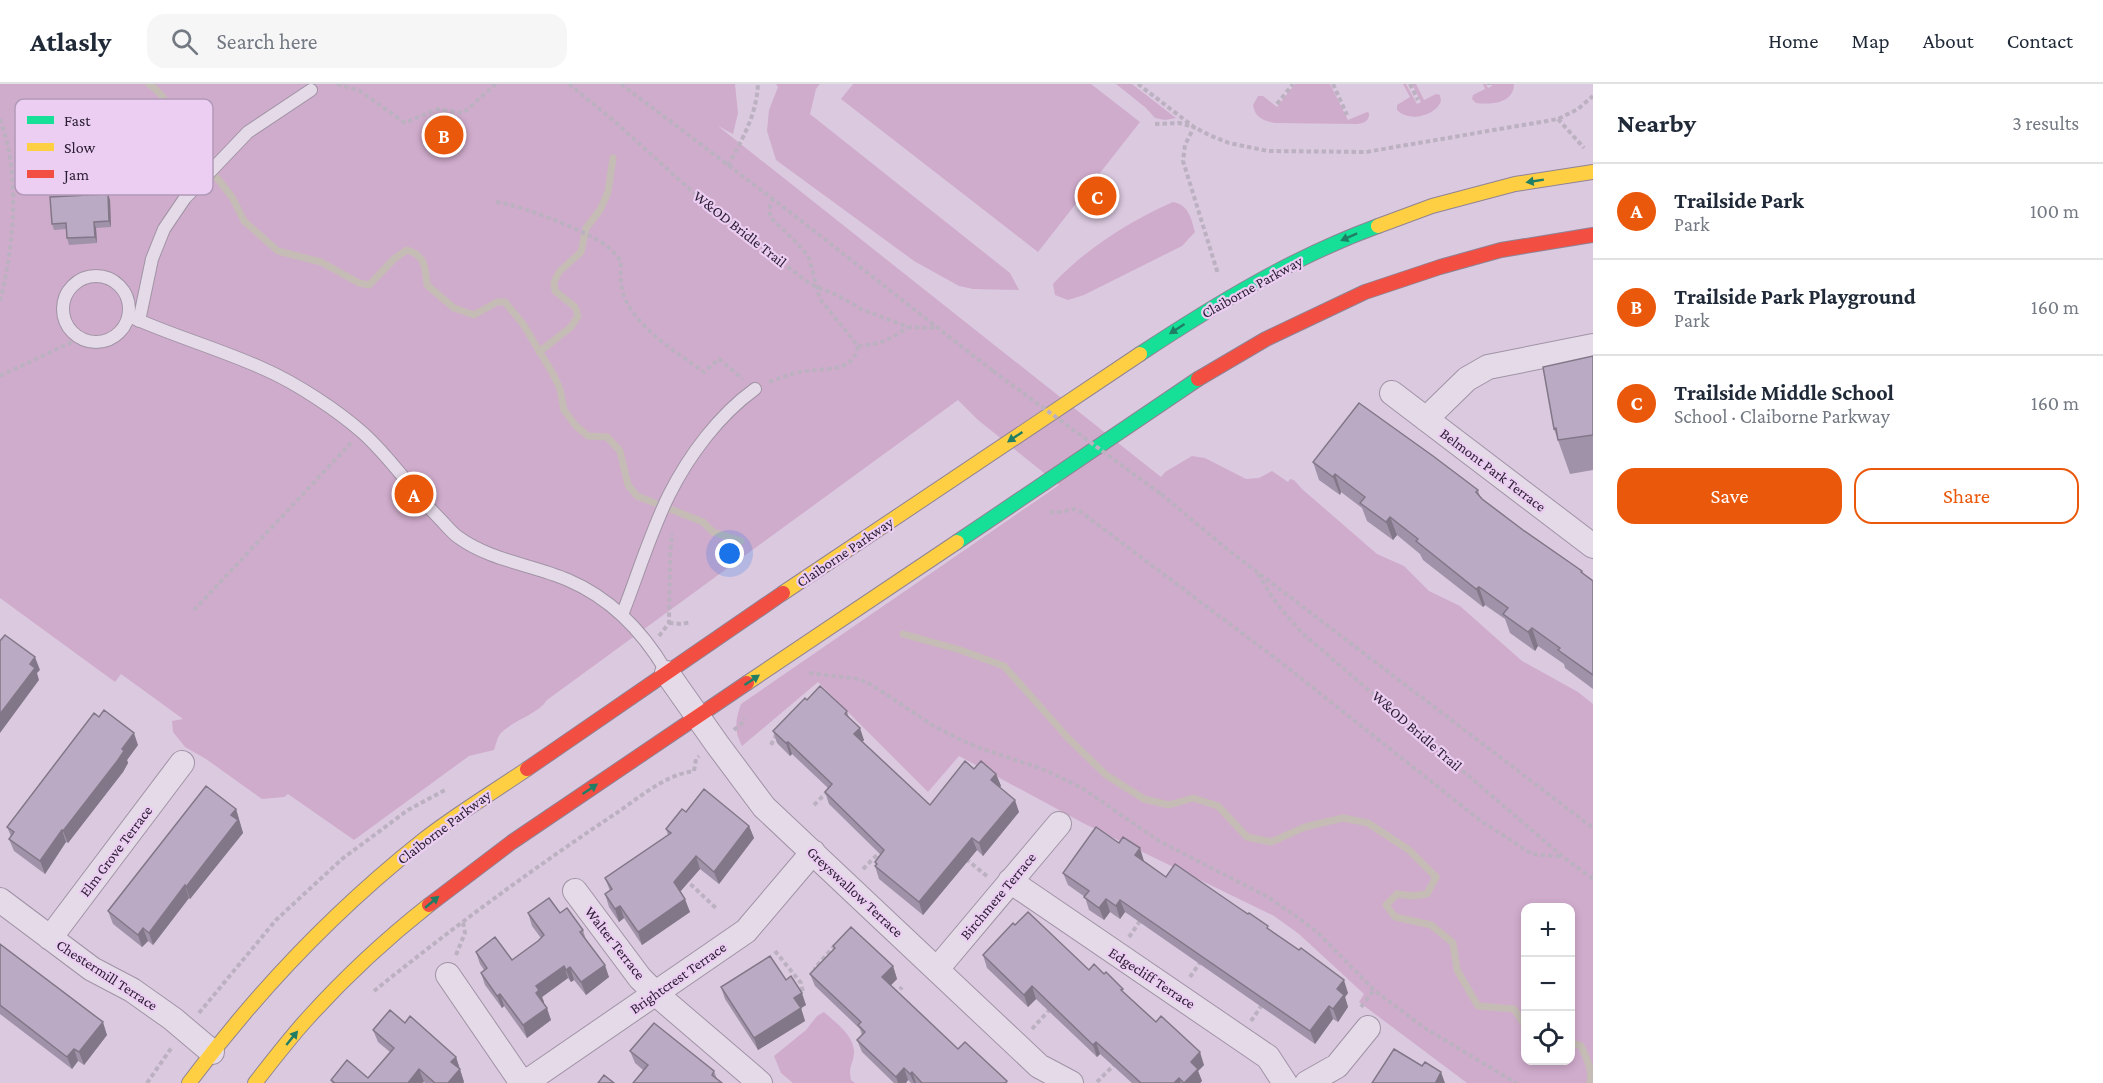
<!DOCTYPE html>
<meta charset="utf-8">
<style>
body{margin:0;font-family:"Crimson Pro",serif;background:#f6f6f7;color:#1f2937}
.controls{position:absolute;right:18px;bottom:18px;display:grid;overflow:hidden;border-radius:12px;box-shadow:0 3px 9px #0003}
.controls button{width:54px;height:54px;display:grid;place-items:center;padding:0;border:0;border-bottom:2px solid #e0e1e3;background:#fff;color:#1f2937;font:30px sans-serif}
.you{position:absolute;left:730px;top:470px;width:21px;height:21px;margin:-15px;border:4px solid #fff;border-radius:50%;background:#1a73e8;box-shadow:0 0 0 9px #1a73e833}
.badge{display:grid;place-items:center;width:39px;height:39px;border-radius:50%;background:#ea580c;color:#fff;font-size:20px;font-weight:700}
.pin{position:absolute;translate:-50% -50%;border:3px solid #fff;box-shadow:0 2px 6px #0006}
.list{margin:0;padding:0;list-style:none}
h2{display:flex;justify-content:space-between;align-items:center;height:78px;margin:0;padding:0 24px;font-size:26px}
h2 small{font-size:20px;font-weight:400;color:#747a83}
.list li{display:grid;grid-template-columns:39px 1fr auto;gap:18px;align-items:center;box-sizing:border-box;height:96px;padding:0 24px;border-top:2px solid #e0e1e3}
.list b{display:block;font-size:22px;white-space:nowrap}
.list p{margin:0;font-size:20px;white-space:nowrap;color:#747a83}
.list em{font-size:20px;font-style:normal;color:#747a83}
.actions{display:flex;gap:12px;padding:18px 24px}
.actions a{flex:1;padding:14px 0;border:2px solid #ea580c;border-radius:18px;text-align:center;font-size:21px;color:#ea580c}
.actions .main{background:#ea580c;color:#fff}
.icon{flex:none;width:33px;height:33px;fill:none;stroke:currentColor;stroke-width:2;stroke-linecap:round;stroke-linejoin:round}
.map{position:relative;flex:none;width:1593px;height:999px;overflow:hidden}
header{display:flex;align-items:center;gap:36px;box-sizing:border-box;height:84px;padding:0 30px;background:#fff;border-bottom:2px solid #e0e1e3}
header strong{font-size:28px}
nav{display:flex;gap:33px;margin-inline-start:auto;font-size:21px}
.search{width:420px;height:54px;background:#f6f6f7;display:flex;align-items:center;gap:15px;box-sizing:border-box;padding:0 21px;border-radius:18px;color:#747a83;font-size:22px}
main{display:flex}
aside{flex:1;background:#fff}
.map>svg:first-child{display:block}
</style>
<header>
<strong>Atlasly</strong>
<div class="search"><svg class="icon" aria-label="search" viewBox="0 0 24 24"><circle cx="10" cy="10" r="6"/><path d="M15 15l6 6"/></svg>Search here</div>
<nav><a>Home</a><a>Map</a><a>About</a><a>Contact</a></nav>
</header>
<main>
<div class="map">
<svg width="1593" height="999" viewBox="0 0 1593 999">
<rect width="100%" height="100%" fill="#dbc9e0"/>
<path fill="#d0accc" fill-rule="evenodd" d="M0 0H735L738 29 733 50 718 42 1161 393 1165 388 1192 372 1205 374 1246 395 1259 394 1272 387 1288 398 1290 395 1294 396 1302 405 1377 470 1404 482 1429 507 1460 522 1522 577 1578 608 1593 620V999H1467L1359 918 1364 910 1299 850 1274 832 1083 739 959 672 928 708 818 598 742 662C734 647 735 637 741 620L1059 401 978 336 958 316 547 616C537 631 515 635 501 649 497 653 496 661 494 666L469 672 354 756 288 710 284 713 262 715 206 675 185 663 173 648 172 637 183 635 121 590 115 598 0 514ZM1526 824H1570V976H1526Z
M776 0H820L816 5 810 30 1010 189 1019 206 973 205 959 202 914 177 776 76 767 47 769 26 778 3Z
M853 0H1091L1140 38 1038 168 841 15Z
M1116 0H1132L1176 34 1165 36 1155 34 1146 24Z
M1295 0H1330L1348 36 1367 28 1369 29C1370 36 1364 40 1357 40L1275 39C1264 37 1255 34 1253 21L1258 12H1263L1277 23Z
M1403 0H1406L1417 20 1421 18 1412 0H1416L1424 16 1436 10 1440 11 1441 17C1435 33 1408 38 1397 26V21L1410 13Z
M1483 0H1486L1488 4 1492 2 1491 0H1514C1514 19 1492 21 1476 19L1472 15 1473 11 1485 5Z
M1173 118C1189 121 1191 134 1195 148L1182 162 1084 211 1068 216 1055 211 1053 200C1085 165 1130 137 1173 118Z
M824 928C835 938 855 952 854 969 853 982 848 981 851 996L855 999H793L781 989 774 972 806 946 817 932Z"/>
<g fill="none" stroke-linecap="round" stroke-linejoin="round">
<path stroke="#c5bcb5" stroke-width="7" d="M149 0C178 22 160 25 174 50 180 62 193 69 203 76
M217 94 232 113 244 137 278 167 321 178 359 199 369 201 395 174 407 166C426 172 425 183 427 201L454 224 474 231 497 218H505L523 240 553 290 560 305 564 326 576 342 588 352 607 353 620 367 628 401 637 412 703 438 713 448 741 457
M539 268 571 243 578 232 575 223 555 207 554 198 559 188 581 168 586 144 600 126 608 108 613 74
M903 550 960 566 1004 582 1068 654 1106 691 1144 715 1169 721 1193 714 1218 722 1247 753 1271 758 1305 743 1343 734 1368 739 1409 766 1436 793 1427 810 1413 812 1397 810 1386 821 1395 833 1431 841 1453 859 1457 886 1478 922 1514 925 1526 943
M1570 958 1581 962C1586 973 1593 986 1590 999"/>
<g stroke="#a093a5" stroke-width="14">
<path id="lane" d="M63 225a33 33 0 1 1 66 0a33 33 0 1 1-66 0Z
M129 232C173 252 220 265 264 285 296 299 337 326 363 349 391 374 412 407 439 434 445 440 451 448 458 453 491 477 531 480 568 496 610 514 643 548 666 587
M139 237 152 175 164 145 185 114 248 48 311 6
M622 531C637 493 651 447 669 411 689 371 719 331 755 305"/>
</g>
<g stroke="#a093a5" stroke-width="26">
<path id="street" d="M1392 309 1593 462
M1426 335 1467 295 1488 283 1593 262
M667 589 717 660 764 723 1039 982 1071 999
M1010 797 1268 973 1285 999
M575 807 640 894 655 909 760 999
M0 816 92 885 132 906 173 935 212 968
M50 854 182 679
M937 885 1059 740
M448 891 522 999
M525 999 746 847 813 768
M1307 999 1337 982 1368 944"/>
</g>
<g stroke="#8f8394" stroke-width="16">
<path id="fast" d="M1140 270C1216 220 1293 173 1378 142
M957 458 1198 295"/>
</g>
<g stroke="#8f8394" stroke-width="16">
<path id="slow" d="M1378 142 1432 122 1515 100 1593 88
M783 509 1140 270
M747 599 957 458
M189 999C256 909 334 827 422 757 455 731 492 709 527 685
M255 999C272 977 289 955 308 934 345 893 386 855 429 821"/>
</g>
<g stroke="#8f8394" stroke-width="16">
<path id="jam" d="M1198 295 1266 255 1365 208 1440 183 1501 166 1593 151
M527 685 783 509
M429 821 512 758 747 599"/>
</g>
<path stroke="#bcb1c1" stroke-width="4" stroke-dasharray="4.5 3" stroke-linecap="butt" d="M337 0 360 7 405 39 437 25 463 29 496 0
M569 0 613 36 705 119 810 200 837 211 861 225 908 243 936 244
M621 0 773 115 993 287
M1138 0 1194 43 1209 51 1229 59 1268 67 1366 68 1558 35 1578 25 1593 12
M1333 0 1347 31
M1410 0 1418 16
M1489 0V1
M1277 20 1293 0
M0 35C21 91 14 161 0 217
M1558 35 1584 64
M1155 40 1179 39 1194 43 1185 61 1183 77 1218 190
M728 82C743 53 756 33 758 0
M496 118C518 120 592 149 608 163 613 167 617 172 621 177 620 191 620 206 627 219 644 249 676 268 704 288L719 275 743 295
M858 262C881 260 890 256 908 243
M0 292 80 254
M769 298C782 293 794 288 807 287 827 284 854 288 858 262L820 215 809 174 797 159 770 133 769 125 773 115
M1161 410 1227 465 1593 744
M1050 427 1054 429 1075 425 1081 428 1283 580 1481 737 1532 770 1563 773
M1258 490 1277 520 1301 548 1563 773 1593 795
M194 526 351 359
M669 539 682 540 691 538
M659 552 669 539 670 474 672 449
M809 589 859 595 872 601 932 641 959 655 980 664 1045 686 1082 704 1159 757 1266 812 1293 830 1317 848 1374 906 1394 921 1423 943 1516 999
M734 646 742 639 744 634
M771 661 776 651
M814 721 828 707
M966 775 988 793
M863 785 881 767
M685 795 717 825
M1129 853 1142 834
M775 867 801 899 803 909
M456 871 465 849 463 838
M818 887 815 884 836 860
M1190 893 1201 877
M374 907C451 845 532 785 615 730 639 714 664 691 694 687L696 675 699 672
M895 911 902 903
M1361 923 1374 906
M199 929 276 836 342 775 408 726 445 706
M1251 937 1264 918
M1032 945 1051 924
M1097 998 1116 979
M147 999 172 963"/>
<use href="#lane" stroke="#e5dae8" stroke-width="12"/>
<use href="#street" stroke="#e5dae8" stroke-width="24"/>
<use href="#fast" stroke="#16e098" stroke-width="14"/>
<use href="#slow" stroke="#ffcf43" stroke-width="14"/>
<use href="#jam" stroke="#f24e42" stroke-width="14"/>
<path stroke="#bcb1c1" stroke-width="4" stroke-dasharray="4.5 3" stroke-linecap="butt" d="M993 287 1161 410"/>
</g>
<path fill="#a092a8" d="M108 110 110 116 111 143 96 144 97 159 69 161 67 154 66 145 54 146 52 140Z
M1593 272V386L1570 390 1554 345Z
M1313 378 1478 406 1480 413 1523 446 1582 487 1583 490 1593 497V605L1565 584 1564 580 1538 562 1535 567 1510 549 1505 535 1485 521 1483 523 1423 476 1420 470 1397 451 1393 456 1367 437 1362 424 1341 408 1340 411 1319 396Z
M807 616 847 627 849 634 864 656 862 658 930 721 974 685 996 690 1001 702 1000 703 1019 728 983 772 977 766 923 831 879 795 875 782 876 781 875 778 881 771 829 720 825 708 828 704 792 670 790 672 777 659 773 647Z
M138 661 127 676 128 679 123 688 68 759 66 758 45 790 14 767 9 755 11 752 7 743Z
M236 725 243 749 190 815 189 814 153 861 148 857 142 863 113 840 108 827Z
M686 728 749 742 754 754 719 800 700 785 680 808 690 828 642 861 624 834 619 838 609 823 605 810 610 807 605 794 668 751 666 745Z
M1144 777 1166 793 1270 846 1348 909 1345 913 1348 923 1338 938 1333 935 1315 960 1125 828 1120 835 1110 828 1104 836 1089 826 1085 813 1068 801 1063 789Z
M528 829H560L583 846 586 856 609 893 586 911 574 896 571 898 568 894 542 913 544 918 543 919 551 936 527 954 504 922 502 924 485 901 481 889 484 886 480 880 476 868 512 876 538 857 541 854 532 842Z
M1015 841 1089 886 1124 909 1204 981 1198 987 1202 997 1200 999H1132L1100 970 1097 973 1036 915 1028 923 987 884 983 871Z
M0 860 107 951 84 981 78 977 72 985 0 930Z
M833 862 893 882 897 895 890 902 958 965 1008 999H911L908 996 906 999H894L862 968 857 956 862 951 860 945 815 902 810 890 834 866Z
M786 896 806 921 801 924 805 937 758 966 725 915 721 903Z
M405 939 456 973 464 998 463 999H425L424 998 422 999H332L331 996 368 994 390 968 378 958 373 946Z
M630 967 714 987 717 995 643 986 635 979Z"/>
<path fill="#827788" d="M108 110 110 116 111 143 109 137Z
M94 138 96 144 97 159 95 153Z
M1335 390 1341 408 1340 411 1333 393Z
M1390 433 1397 451 1393 456 1386 438Z
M1479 503 1485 521 1483 523 1476 505Z
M1532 544 1538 562 1535 567 1528 548Z
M35 573 40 586 37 589 39 596 0 649V630Z
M860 644 864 656 858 663 854 650Z
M134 649 138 661 127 676 128 679 123 688 68 759 63 747Z
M788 658 792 670 790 672 786 659Z
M996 690 1001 702 995 708 991 696Z
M1015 716 1019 728 983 772 979 759Z
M236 725 243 749 190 815 186 803 231 731Z
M749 742 754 754 719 800 714 788Z
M62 746 66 758 45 790 40 777Z
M972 754 977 766 923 831 919 818Z
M1140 764 1144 777 1139 784 1135 771Z
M696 772 700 785 678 810 674 798Z
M185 801 189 814 153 861 149 849Z
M685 815 690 828 642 861 638 848Z
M1106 815 1110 828 1104 836 1099 824Z
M1120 816 1125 828 1120 835 1116 822Z
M620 822 624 834 619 838 615 825Z
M143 844 148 857 142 863 138 851Z
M605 881 609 893 586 911 581 898Z
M564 882 568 894 542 913 544 918 540 921 536 909V902Z
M893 882 897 895 886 906 882 893Z
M570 883 574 896 571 898 566 886Z
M1344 896 1348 909 1345 913 1348 923 1338 938 1333 925 1337 905Z
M1032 902 1036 915 1028 923 1024 911Z
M802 909 806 921 798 926 794 914Z
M500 910 504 922 502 924 497 912Z
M1329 922 1333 935 1315 960 1310 947Z
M547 924 551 936 527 954 523 941Z
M801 924 805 937 758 966 754 954Z
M103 938 107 951 84 981 79 968Z
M1096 958 1100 970 1097 973 1093 961Z
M74 965 78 977 72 985 67 973Z
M1200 968 1204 981 1198 987 1202 997 1200 999H1185L1191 978Z
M456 973 464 998 463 999H448L451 978Z
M904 984 908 996 906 999H898L896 993Z
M419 985 424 998 422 999H408Z
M912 988 916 999H914L910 990Z
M1441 988 1445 999H1436V998Z
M1179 994 1181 999H1174Z"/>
<path fill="#baaac3" stroke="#827788" stroke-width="1.5" d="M108 110 109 137 94 138 95 153 67 154 66 139 52 140 50 113Z
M1593 272V351L1558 356 1556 344 1554 345 1543 283Z
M1359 319 1433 372 1478 406 1476 408 1482 415 1523 446 1582 487 1581 488 1593 497V591L1558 566 1560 564 1532 544 1528 548 1503 530 1508 524 1479 503 1476 505 1416 457 1418 455 1390 433 1386 438 1360 419 1365 413 1335 390 1333 393 1313 378Z
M5 551 35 573 30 580 35 584 0 630V557Z
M820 602 847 627 845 630 860 644 854 650 930 721 965 677 974 685 981 677 996 690 991 696 1015 716 979 759 972 754 919 818 875 782 877 780 875 778 884 766 825 708 832 700 788 658 786 659 773 647 805 614 807 616Z
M104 626 134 649 122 665 124 667 118 676 63 747 62 746 40 777 9 755 14 748 7 743 94 629 99 633Z
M206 702 236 725 231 731 238 736 186 803 185 801 149 849 143 844 138 851 108 827Z
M704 705 749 742 714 788 696 772 674 798 685 815 638 848 620 822 615 825 605 810 612 805 605 794 671 749 666 745 682 725 686 728Z
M1096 743 1119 759 1123 753 1140 764 1135 771 1166 793 1175 780 1236 822 1248 830 1249 829 1268 842 1267 844 1299 866 1301 864 1344 896 1337 905 1344 911 1333 925 1329 922 1310 947 1120 816 1116 822 1106 815 1099 824 1084 813 1089 807 1063 789Z
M549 814 560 829 567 824 583 846 580 848 605 881 581 898 570 883 566 886 564 882 536 902 539 906 536 909 547 924 523 941 500 910 497 912 481 889 487 884 476 868 495 853 512 876 538 857 544 851 528 829Z
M1028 828 1089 886 1094 880 1104 890 1106 888 1123 905 1121 906 1156 938 1161 932 1200 968 1191 978 1198 985 1184 999 1179 994 1174 999H1141L1096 958 1093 961 1032 902 1024 911 983 871 1013 839 1015 841Z
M851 843 893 882 882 893 958 965 965 958 1007 997 1005 999H922L912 988 910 990 904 984 896 993 857 956 865 948 858 941 861 938 810 890 835 864 833 862Z
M0 860 103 938 79 968 74 965 67 973 0 921Z
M770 872 786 896 791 892 802 909 794 914 801 924 754 954 721 903Z
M390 926 405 939 410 932 456 973 451 978 460 985 448 999H435L419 985 408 999H335L331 996 347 976 368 994 394 964 373 946Z
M654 939 714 987 712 991 722 999H633L648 981 630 967Z
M1394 965 1422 982 1425 978 1441 988 1436 998 1438 999H1372Z
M604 991 614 999H598Z"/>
<defs><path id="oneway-solid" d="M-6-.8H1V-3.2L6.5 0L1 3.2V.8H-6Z" transform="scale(1.5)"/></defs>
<g fill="#207e65">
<use href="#oneway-solid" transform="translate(1535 97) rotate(171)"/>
<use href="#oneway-solid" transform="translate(1349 153) rotate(156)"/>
<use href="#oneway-solid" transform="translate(1177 245) rotate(147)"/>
<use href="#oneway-solid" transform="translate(1015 353) rotate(146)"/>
<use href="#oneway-solid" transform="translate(752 596) rotate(-34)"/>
<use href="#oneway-solid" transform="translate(590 705) rotate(-34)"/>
<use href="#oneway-solid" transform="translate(432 818) rotate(-40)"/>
<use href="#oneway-solid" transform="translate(292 954) rotate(-51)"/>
</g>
<g text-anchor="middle" stroke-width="4.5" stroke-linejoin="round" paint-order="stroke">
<g font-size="15" fill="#291c32" stroke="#ebcef2">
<text transform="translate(740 145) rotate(38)" y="5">W&amp;OD Bridle Trail</text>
<text transform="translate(1252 203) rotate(-29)" y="5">Claiborne Parkway</text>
<text transform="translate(1493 386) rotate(37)" y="5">Belmont Park Terrace</text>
<text transform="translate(845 468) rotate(-34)" y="5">Claiborne Parkway</text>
<text transform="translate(1417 647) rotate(41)" y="5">W&amp;OD Bridle Trail</text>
<text transform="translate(444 743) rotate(-37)" y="5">Claiborne Parkway</text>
<text transform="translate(116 767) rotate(-53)" y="5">Elm Grove Terrace</text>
<text transform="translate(855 808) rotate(43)" y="5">Greyswallow Terrace</text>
<text transform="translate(998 812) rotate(-50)" y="5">Birchmere Terrace</text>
<text transform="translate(615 859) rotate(52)" y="5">Walter Terrace</text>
<text transform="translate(107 891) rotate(33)" y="5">Chestermill Terrace</text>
<text transform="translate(678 894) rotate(-35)" y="5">Brightcrest Terrace</text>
<text transform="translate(1152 894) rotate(33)" y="5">Edgecliff Terrace</text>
</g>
</g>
<rect x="15" y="15" width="198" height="96" rx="9" fill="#ebcef2" stroke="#b199b8" stroke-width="1.5"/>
<rect x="27" y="32" width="27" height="8" fill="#16e098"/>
<rect x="27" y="59" width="27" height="8" fill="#ffcf43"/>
<rect x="27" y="86" width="27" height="8" fill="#f24e42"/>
<g font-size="16" fill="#291c32">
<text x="64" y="42">Fast</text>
<text x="64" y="69">Slow</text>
<text x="64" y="96">Jam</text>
</g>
</svg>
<div class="controls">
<button>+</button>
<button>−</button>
<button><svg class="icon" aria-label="locate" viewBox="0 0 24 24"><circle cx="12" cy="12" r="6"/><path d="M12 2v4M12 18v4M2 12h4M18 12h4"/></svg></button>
</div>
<div class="you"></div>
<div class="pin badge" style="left:414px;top:410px">A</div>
<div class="pin badge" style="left:444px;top:51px">B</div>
<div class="pin badge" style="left:1097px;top:112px">C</div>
</div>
<aside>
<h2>Nearby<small>3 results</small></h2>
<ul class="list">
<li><span class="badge">A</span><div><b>Trailside Park</b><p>Park</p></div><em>100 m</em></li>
<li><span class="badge">B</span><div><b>Trailside Park Playground</b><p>Park</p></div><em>160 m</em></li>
<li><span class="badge">C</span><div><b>Trailside Middle School</b><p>School · Claiborne Parkway</p></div><em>160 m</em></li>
</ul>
<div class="actions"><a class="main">Save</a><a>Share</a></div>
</aside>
</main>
